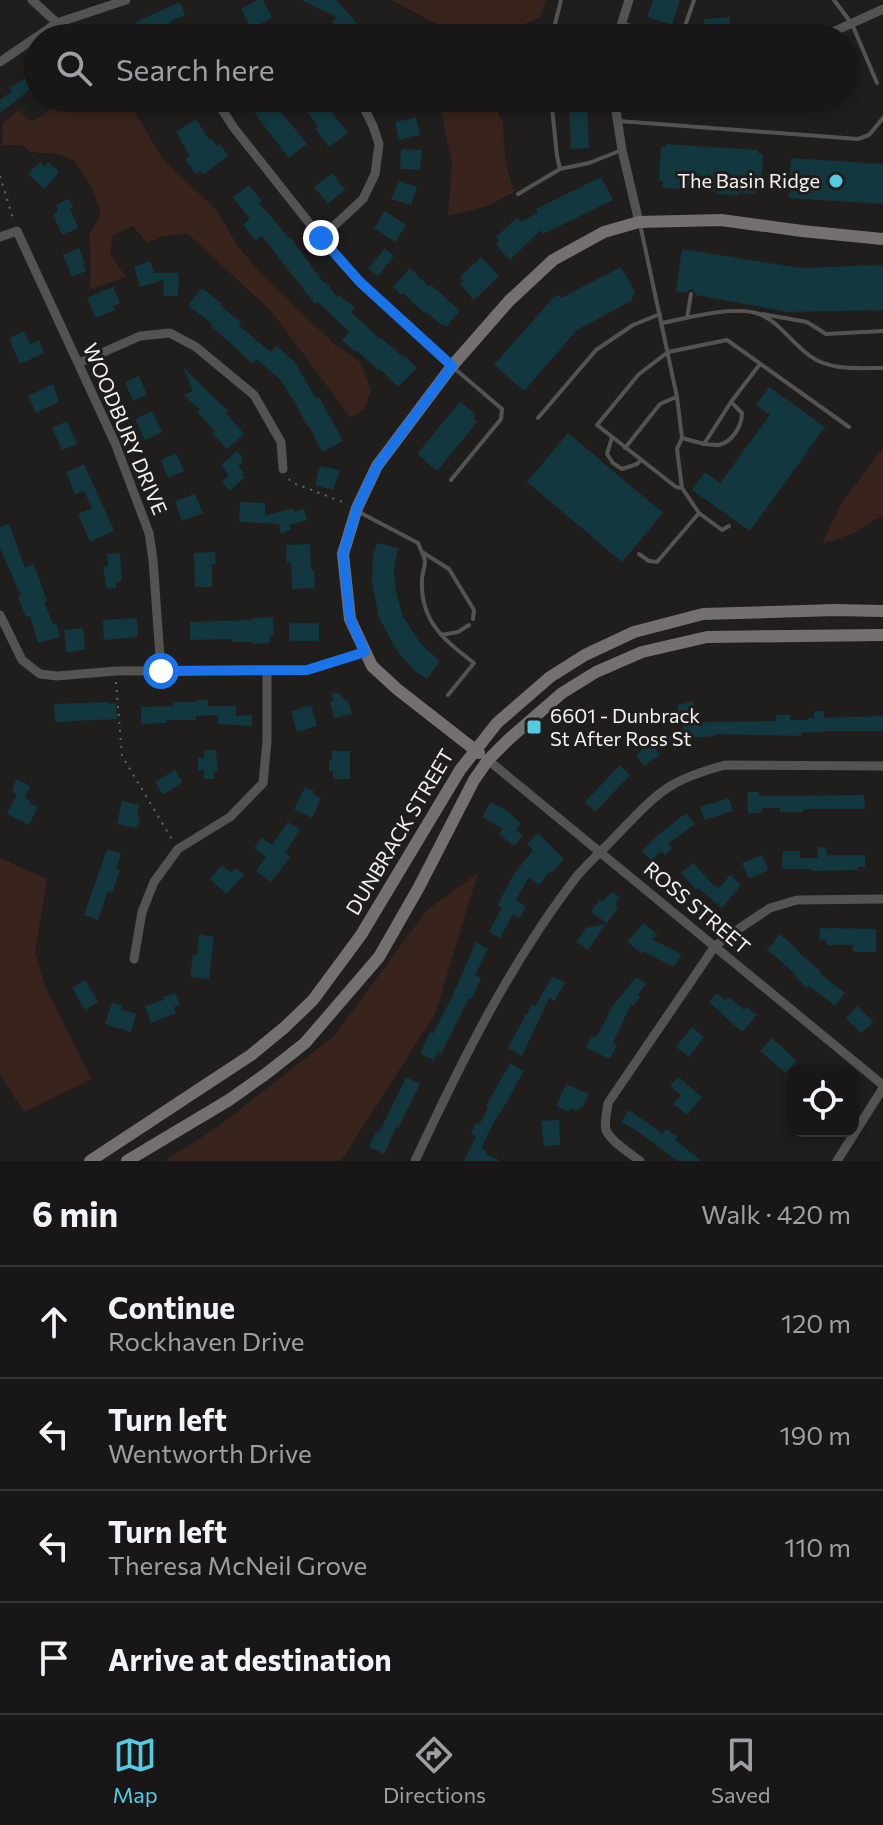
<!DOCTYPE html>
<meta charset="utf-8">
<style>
body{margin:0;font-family:Commissioner,sans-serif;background:#252323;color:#f1f3f6}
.controls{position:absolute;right:24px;bottom:24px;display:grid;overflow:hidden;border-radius:16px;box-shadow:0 4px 12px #0003}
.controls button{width:72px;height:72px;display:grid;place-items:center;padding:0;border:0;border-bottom:2px solid #363535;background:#181616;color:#f1f3f6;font:40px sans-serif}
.stop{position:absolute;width:24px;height:24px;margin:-18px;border:6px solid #1a73e8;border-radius:50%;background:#fff}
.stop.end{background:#1a73e8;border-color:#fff;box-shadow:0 2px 8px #0008}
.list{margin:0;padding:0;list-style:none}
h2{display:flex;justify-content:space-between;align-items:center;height:104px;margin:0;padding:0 32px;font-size:34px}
h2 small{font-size:26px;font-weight:400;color:#9f9fa1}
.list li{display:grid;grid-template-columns:52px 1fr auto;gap:24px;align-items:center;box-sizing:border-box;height:112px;padding:0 32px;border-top:2px solid #363535}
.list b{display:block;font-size:30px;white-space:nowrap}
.list p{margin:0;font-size:26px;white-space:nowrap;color:#9f9fa1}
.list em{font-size:26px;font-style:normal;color:#9f9fa1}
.icon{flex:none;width:44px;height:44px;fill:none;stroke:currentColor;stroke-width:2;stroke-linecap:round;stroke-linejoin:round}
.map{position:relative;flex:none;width:883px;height:1161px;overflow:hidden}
.search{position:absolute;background:#181616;box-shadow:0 4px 12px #0003;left:24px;right:24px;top:24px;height:88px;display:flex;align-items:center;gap:20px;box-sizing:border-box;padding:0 28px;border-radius:44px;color:#9f9fa1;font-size:30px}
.sheet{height:552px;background:#181616}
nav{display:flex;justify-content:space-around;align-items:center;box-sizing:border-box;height:112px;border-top:2px solid #363535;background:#181616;font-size:22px;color:#9f9fa1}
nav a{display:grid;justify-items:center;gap:4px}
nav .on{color:#55cae0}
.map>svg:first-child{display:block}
</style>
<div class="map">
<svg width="883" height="1161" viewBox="0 0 883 1161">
<rect width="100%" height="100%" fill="#201d1d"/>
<path fill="#38241d" d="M391 0H546L540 17 498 38H455L456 34Z
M54 98H131L133 109 163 159 218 212 237 245 261 274 334 344 360 362 371 390 364 409 351 418 271 311 187 233 161 237 147 243 133 226 113 235 110 254 126 277 90 289 91 263 89 235 101 214 93 190 75 161 58 154 31 152 22 145H3L2 124 18 110 32 122 53 108Z
M438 98H489L503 122 505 160 514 192 487 206 448 216 452 163Z
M883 448V518L875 519 854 533 822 544 841 504Z
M0 858 47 879 35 952 46 989 91 1079 24 1112 0 1075Z
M478 873 435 1014 341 1161H165L219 1126 335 1035 426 911Z"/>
<path fill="#13373e" d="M258 0H263L272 18 251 29 241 9Z
M301 0H336L370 38H347L332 22 337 17Z
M653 0H680L672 25 647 17Z
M180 2 185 15 169 22 171 26 146 38H115L140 20Z
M730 17V38H705L704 19Z
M38 69V83L0 113V100L12 91 10 88Z
M245 98H270L307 144 289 158 258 118Z
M300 98H326L333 108 330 110 348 133 329 147 315 129 318 127 307 112 309 110Z
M587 106 589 148 571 149 569 107Z
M416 117 420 135 399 140 395 122Z
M196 119 210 141 212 139 217 146 220 144 228 156 203 175 200 171 196 174 185 159 190 156 176 132Z
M666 144 758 150V153L763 154 761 190H756V194L738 193V195L717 194V191L662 188 663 181H659L661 146 666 147Z
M401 149 422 150 420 170 400 169Z
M791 158 883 164V204L789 198Z
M40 162 45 167 48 162 58 171V174L44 189 28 174Z
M332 173 345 190 328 204 314 187Z
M601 177 613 200 543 234 541 230 510 260 496 245 499 241 496 237 517 218 521 222 538 213 536 209Z
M399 181 417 187 411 205 391 199Z
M249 185 262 201 259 203 289 238 290 237 324 283 326 282 337 297 339 295 355 308 351 312 380 339 381 338 403 357 404 355 417 368 398 387 380 369 378 370 357 351 355 352 342 340 349 332 318 302 315 304 262 236 256 241 243 225 250 219 233 197Z
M69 199 73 208 70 209 78 228 62 235 53 214 58 212 56 205Z
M385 211 406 225 395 242 374 228Z
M79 248 85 263H83L86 271 72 277 63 255Z
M385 248 394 256 378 276 368 268Z
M682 249 800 268 883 265V310L788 312 696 295 693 289 689 290 686 293 676 291Z
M481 257 499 276 474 300 460 284 464 281 460 277Z
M150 261 154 273H179L178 296H163L164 280 140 287 134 267Z
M621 267 636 294 632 296 633 300 577 330 524 391 494 365 553 298 559 295 561 298Z
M410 268 429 287 431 285 460 311 446 327 442 324 441 325 426 312 424 313 403 293 401 295 393 287Z
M113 287 120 303 113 306 115 310 96 318 87 298Z
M202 288 221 303 220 305 241 323 239 326 271 352 276 346 294 361 316 399 319 397 343 441 322 452 309 426 308 427 294 401 279 378 256 359 253 364 211 326 212 324 188 305Z
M24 331 30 344 39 340 44 353 20 364 9 338Z
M183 367 228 411 226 413 244 434 227 449 212 433 215 431 197 412 200 410 184 395 193 391Z
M139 376 147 395 133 401 125 382Z
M53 384 59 402 36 413 28 396Z
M769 387 825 427 750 531 692 490 705 472 720 483 770 415 756 405Z
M460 402 476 415 473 419 477 422 437 471 417 454Z
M152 411 162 432 145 440 135 419Z
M67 421 77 444 62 450 52 428Z
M568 433 663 513 622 562 527 482Z
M237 451 243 457 241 459 243 462 238 466 244 472 242 474 245 477 230 491 222 482 229 475 221 465Z
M176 453 184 471 168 478 161 460Z
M84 464 113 528V531L90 542 78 514 92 508 84 491 75 494 66 472Z
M320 466 340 470 333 490 315 485Z
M195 494 203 513 182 521 175 501Z
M240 502 265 503V516L293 508 294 512 304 509 307 520 290 525 291 530 281 533 279 524 239 522Z
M9 524 25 568 34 564 47 601 44 602 53 624 56 623 60 637 38 643 30 616 26 617 18 597 21 596 0 548V527Z
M377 543 398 548 394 568 395 587 403 618H404L421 644 440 661 427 679 416 672 398 652 379 618 372 582 373 556Z
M310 544 311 570H314L315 588 292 589 291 563H287L286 545Z
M215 552 216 564H212V587H195L194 553Z
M120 553 122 581 116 582V588L107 589 103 566H108L107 554Z
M273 617 274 636H270V643L253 644V642H233V639L190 640V622L252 620V618Z
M137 618 138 637 104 640 103 620Z
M289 623H319V641H289Z
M83 628 85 649 67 653 64 630Z
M331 693H339L346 701 348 700 352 714 334 718 330 702 334 701Z
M196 700H208V706H236V716L252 715V726L218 724V715L196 716V720H167V723L141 724V707L173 706V703H178V702H196Z
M693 701 699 722 776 721V715H790V720H808V718H814V711H824V718L883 716V731H832L801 733V736L715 734V736L690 738 692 742 675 751 669 739H664L684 729 677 705Z
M109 702V704L116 703 117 719 55 722 54 704Z
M311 705 317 726 297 732 291 711Z
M644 740 649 746 652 743 660 755 644 766 636 755 642 750 638 745Z
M204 750H216L218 772H214V779H204V770H198V758H204Z
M332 751H350V779H333V771H329V760H332Z
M620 765 630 775 595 812 585 802Z
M175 770 183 782 163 795 155 782Z
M16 779 30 786 25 798 31 801 30 804 38 807 29 825 7 814 17 794 12 791Z
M305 787 314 791 313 794 321 798 312 818 294 809Z
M747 792H759V796L864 795 865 809H803V812H780V808H762V813H748Z
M729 798 733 811 704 820 700 807Z
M122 801 140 805 137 814 140 819 137 828 117 824Z
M491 802 508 811 521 824 516 830 523 836 514 846 499 834 503 829 482 817Z
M686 813 695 824 668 844 672 848 665 855 661 851 652 861 642 851 658 835Z
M288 822 300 830 285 853 290 857 271 882 256 871 266 857 254 848 262 838 272 845Z
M538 833 564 859 552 873 550 871 539 885 529 877 516 900 526 906 520 918 513 914 500 938 489 932 502 908 497 906 514 874 533 850 527 844Z
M817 847H826L827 855H865V867H858V870L811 871V869H782L783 851H800V858H818Z
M107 849 121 854 116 868 120 870 112 893 108 891 98 920 84 915Z
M762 855 768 870 749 879 742 863Z
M693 863 713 885 719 888 730 875 741 885 722 908 698 888 696 890 681 873Z
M222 865 231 873 236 868 244 875 226 894 210 879Z
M612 892 620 897 615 904 618 907 607 923 591 912 599 900 602 902Z
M643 923 657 934 652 939 681 954 674 967 643 951 641 953 627 942Z
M606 924 588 950 576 942 586 928Z
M820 928 876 929V952H853V945H827V941L819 940Z
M199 934 214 937 209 979 190 977 193 954 197 955Z
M780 934 797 949 796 950 821 972 820 974 845 993 835 1006 809 986 807 988 794 975 796 974 767 950Z
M476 942 488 949 475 975 481 978 472 999 469 998 441 1054 438 1052 434 1060 420 1054 430 1032 433 1034 452 997Z
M553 976 565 983 554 1001 549 998 522 1056 508 1048 526 1014 527 1015 532 1004 535 1006Z
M636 977 646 984 638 995 640 997 633 1006 631 1004 613 1043 617 1045 610 1059 586 1048 591 1037 595 1038 600 1031 612 1007Z
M85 980 98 1002 85 1010 72 988Z
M175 993 180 1005 174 1007 176 1013 151 1023 145 1006 164 1000 163 997Z
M717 993 726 1001 729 997 744 1010 746 1007 757 1015 742 1032 709 1002Z
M112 1002 122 1005 121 1009 136 1014 131 1032 105 1024Z
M857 1006 873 1022 861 1033 846 1018Z
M692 1027 704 1037 689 1057 676 1047Z
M772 1038 797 1061 785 1073 760 1051Z
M510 1063 524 1071 500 1114 499 1113 481 1148 487 1151 486 1154 500 1161H464L476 1136 471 1133 476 1123 479 1125 488 1107 486 1106Z
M406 1077 420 1084 398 1128 396 1127 384 1154 369 1147 376 1132 379 1133Z
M678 1077 702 1097 687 1115 673 1104 681 1095 670 1086Z
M566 1084 589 1094 583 1106 577 1111 570 1109 569 1112 556 1106Z
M629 1110 663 1134 666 1129 678 1137 675 1140 702 1161H678L637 1131 621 1122Z
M559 1120 560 1145 544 1146 541 1121Z"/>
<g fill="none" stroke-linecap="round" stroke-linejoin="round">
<path stroke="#666363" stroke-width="2" stroke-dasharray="2 6" stroke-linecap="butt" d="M0 176 14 222
M289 479 291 482 345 503
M116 682 122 756 173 841"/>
<path stroke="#545352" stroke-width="4" d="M834 0 852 24 877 83
M624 24 673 38
M554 38 555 24 561 0
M681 38 694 0
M551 98 557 156 560 169
M619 121 858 139 869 135 883 118
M518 194 560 169 589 163 622 150
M640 224 677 397 682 438 677 449 682 488
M762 314 807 322 826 334 883 331
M687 318 691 294
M662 323C687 318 732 306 756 313 779 320 791 343 810 356 830 371 859 368 883 368
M538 418 596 350 633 325 660 314
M612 437 607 454 613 463 622 469 637 464 641 460
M682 438 704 444 731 402 760 364
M704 444C709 444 714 445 719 445 732 442 742 426 742 413L731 402
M625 448 660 404 676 397
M451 480 501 419 502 409 454 368
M359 512 418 543C420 548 424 556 425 561 425 567 422 574 422 580 420 621 444 640 474 663L448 695
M729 526 722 530 699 513 682 488 676 487 597 425 639 374 668 352 727 340 849 427
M422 552 449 569 474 610 473 619
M639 554 649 561 657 562 699 513
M441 635 458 632 469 625"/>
<path stroke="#545352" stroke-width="9" d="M32 0 57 23
M776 33 799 38
M292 38H305
M617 38 629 0
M803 38 824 36 883 9
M0 62 57 23 126 0
M219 98V105L234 128 321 238 360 282 452 366
M614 98 622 150 639 222
M0 237 17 231 115 443 149 533 153 560 161 671
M321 238 363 199 375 174 379 144 373 126 359 98
M79 363 140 336 170 333 196 347 254 395 281 442 283 469
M0 615 22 660 40 674 57 676 116 671 307 670 365 652
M488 760 883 1085
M134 959 142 912 154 882 178 849 230 817 263 783 267 741V671
M415 1161C461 1062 510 963 577 876 589 862 603 850 615 837 633 819 651 797 674 784 690 775 707 770 725 765L883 766
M640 1161C630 1153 611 1142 606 1130 604 1122 607 1111 608 1103L715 946 731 934 770 908 797 900 883 899
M837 1161 883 1088"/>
<path stroke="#73706f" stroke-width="12" d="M479 753 397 689 372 666 350 619 343 554 357 508 377 466 452 366 509 301 553 260 604 232 639 222 721 220 802 231 883 239
M90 1161 251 1055 285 1027 313 1000 361 935 460 770 497 723 550 677 585 655 634 632 703 614 836 610 883 611
M127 1161 229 1100 267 1073 305 1043 379 957 419 887 474 780 488 760 508 740 562 693 596 672 642 652 707 637 883 635"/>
</g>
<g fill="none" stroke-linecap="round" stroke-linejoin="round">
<path stroke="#1a73e8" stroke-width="10" d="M161 671 307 670 365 652 350 619 343 554 357 508 377 466 452 366 360 282 321 238"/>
</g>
<g fill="#55cae0" stroke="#201d1d" stroke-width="3">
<circle cx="836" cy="181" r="8"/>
<rect x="526" y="719" width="16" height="16" rx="4"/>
</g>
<g text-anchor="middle" stroke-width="6" stroke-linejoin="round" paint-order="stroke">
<g font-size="20" fill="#f5f3f2" stroke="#201d1d" text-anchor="end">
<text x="820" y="188">The Basin Ridge</text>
<text x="550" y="723" text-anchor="start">6601 - Dunbrack<tspan x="550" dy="23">St After Ross St</tspan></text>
</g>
<g font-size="20" fill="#f5f3f2" stroke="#201d1d">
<text transform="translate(125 429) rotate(67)" y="7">WOODBURY DRIVE</text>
<text transform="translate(400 832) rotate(-59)" y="7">DUNBRACK STREET</text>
<text transform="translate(697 908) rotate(40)" y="7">ROSS STREET</text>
</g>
</g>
</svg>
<div class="controls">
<button><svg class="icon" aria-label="locate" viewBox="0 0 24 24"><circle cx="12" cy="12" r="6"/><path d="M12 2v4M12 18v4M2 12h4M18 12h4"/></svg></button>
</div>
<div class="stop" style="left:161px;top:671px"></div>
<div class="stop end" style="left:321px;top:238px"></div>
<div class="search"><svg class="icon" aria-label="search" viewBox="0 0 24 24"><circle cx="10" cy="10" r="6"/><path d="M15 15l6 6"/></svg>Search here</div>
</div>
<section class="sheet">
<h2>6 min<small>Walk · 420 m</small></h2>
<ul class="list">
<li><svg class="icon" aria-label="ahead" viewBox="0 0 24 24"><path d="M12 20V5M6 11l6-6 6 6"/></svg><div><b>Continue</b><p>Rockhaven Drive</p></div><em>120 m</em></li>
<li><svg class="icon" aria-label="left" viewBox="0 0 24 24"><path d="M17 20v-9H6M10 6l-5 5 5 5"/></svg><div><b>Turn left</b><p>Wentworth Drive</p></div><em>190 m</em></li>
<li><svg class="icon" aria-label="left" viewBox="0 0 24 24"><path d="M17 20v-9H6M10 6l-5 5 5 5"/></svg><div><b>Turn left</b><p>Theresa McNeil Grove</p></div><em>110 m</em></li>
<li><svg class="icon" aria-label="arrive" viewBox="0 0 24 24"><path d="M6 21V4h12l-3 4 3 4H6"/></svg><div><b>Arrive at destination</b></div></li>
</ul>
</section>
<nav>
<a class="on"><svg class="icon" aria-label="map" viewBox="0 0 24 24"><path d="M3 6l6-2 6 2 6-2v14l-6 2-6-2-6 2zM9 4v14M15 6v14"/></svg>Map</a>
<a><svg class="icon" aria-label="directions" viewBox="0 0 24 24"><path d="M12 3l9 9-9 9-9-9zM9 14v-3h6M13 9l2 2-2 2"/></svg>Directions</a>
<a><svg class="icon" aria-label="saved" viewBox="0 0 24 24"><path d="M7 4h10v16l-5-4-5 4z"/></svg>Saved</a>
</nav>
